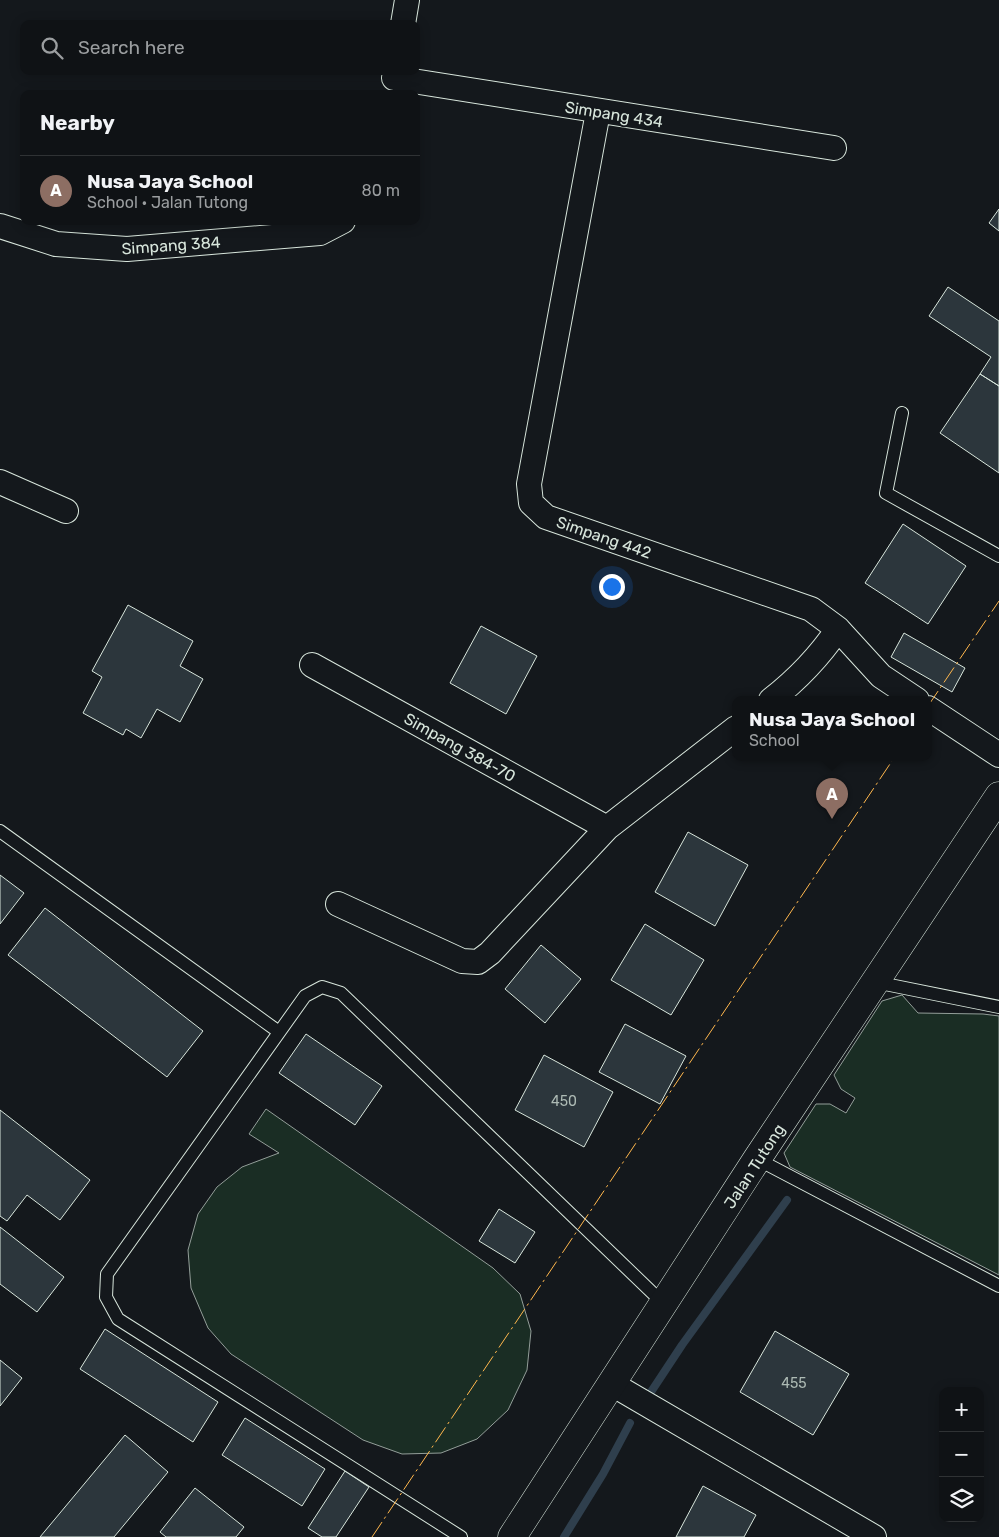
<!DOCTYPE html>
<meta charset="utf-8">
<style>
body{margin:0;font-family:Rubik,sans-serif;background:#181b1e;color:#f1f3f6}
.controls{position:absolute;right:15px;bottom:15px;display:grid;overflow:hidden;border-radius:10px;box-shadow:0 2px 12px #0003}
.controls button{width:45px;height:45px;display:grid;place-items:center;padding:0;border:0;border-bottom:1px solid #2f3234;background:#0f1215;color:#f1f3f6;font:25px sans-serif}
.you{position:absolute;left:611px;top:586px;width:18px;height:18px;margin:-12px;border:4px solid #fff;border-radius:50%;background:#1a73e8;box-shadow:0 0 0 8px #1a73e833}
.badge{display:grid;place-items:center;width:32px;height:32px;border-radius:50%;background:#7c3aed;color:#fff;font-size:16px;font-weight:700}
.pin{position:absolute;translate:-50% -41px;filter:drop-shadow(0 1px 2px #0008)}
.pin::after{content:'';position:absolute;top:26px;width:18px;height:15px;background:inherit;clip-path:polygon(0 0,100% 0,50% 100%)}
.popup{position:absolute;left:732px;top:696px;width:200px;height:65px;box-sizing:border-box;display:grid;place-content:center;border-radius:10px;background:#0f1215;filter:drop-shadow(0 1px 4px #0005);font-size:16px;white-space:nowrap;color:#9b9ea0}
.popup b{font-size:19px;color:#f1f3f6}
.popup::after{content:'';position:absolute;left:50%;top:100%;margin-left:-10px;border:10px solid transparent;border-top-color:#0f1215}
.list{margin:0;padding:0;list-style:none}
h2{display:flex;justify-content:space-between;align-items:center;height:65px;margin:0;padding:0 20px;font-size:21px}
h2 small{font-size:16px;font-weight:400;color:#9b9ea0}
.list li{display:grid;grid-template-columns:32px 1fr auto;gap:15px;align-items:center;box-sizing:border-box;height:70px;padding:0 20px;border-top:1px solid #2f3234}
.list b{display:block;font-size:19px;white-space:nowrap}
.list p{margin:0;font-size:16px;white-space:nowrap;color:#9b9ea0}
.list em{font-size:16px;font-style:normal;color:#9b9ea0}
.icon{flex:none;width:28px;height:28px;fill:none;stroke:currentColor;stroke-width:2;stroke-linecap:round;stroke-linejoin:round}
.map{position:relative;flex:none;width:999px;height:1537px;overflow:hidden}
.search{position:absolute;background:#0f1215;box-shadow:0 2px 12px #0003;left:20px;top:20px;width:400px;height:55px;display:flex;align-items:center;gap:12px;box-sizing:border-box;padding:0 18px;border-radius:10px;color:#9b9ea0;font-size:19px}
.panel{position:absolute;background:#0f1215;box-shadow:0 2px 12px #0003;left:20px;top:90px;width:400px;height:135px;border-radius:10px}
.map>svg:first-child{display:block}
</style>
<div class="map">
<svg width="999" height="1537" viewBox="0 0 999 1537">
<rect width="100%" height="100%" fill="#14181c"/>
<path fill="#1a2d24" stroke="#939e99" d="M902 995 918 1013 983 1014 999 1016V1275L790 1167 784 1153 816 1104H830L846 1113 855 1098 841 1089 834 1075 882 1001Z
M266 1109 493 1268 520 1294 531 1331 527 1370 508 1410 477 1439 441 1453 402 1454 363 1440 231 1354 208 1328 191 1288 188 1250 198 1214 217 1187 242 1167 279 1153 249 1134Z"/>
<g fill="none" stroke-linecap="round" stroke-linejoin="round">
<path stroke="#2f3f4d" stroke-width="8" d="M645 1401 682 1345 787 1200
M564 1537 603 1474 630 1423"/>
</g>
<path fill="#2c363c" stroke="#d8e6dc" d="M999 209V231L989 223Z
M948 287 999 321V386L980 374 991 357 929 316Z
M980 374 999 386V473L940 433Z
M903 524 966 566 928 624 865 583Z
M128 605 193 641 180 666 203 679 180 722 157 709 141 738 126 729 123 735 83 713 102 677 92 671Z
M481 626 537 656 506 714 450 683Z
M904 633 965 668 952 692 891 657Z
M688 832 748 865 715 926 655 892Z
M0 875 24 893 0 924Z
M45 908 203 1031 167 1077 8 955Z
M645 924 704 960 671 1015 611 980Z
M541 945 581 979 545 1023 505 989Z
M625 1024 686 1056 660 1104 599 1072Z
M306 1034 382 1086 355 1125 279 1073Z
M544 1055 613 1092 584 1147 515 1110Z
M0 1110 90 1180 60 1220 27 1195 7 1221 0 1216Z
M499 1209 535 1232 515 1263 479 1241Z
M0 1227 64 1277 37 1312 0 1284Z
M105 1329 218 1402 193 1442 80 1369Z
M775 1331 849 1374 813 1435 740 1392Z
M0 1360 22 1378 0 1406Z
M245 1418 325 1469 302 1506 222 1455Z
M125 1435 168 1472 114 1537H40Z
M345 1471 369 1487 336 1537H322L308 1528Z
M703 1486 756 1515 744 1537H676Z
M195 1488 244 1527 236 1537H166L160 1532Z"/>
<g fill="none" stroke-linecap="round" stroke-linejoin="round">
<g stroke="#d8e6dc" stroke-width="14">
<path id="lane" d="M902 413 886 493 999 556
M0 831 279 1032
M875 982 999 1007
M757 1159 999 1286
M461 1537 118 1319 106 1297 107 1274 305 996 322 987 341 993 664 1304"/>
</g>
<g stroke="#d8e6dc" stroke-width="26">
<path id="street" d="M403 24 407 0
M394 78 834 148
M598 112 529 484 531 503 546 517 811 609 838 629 881 676 917 700
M0 226 56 244 127 249 320 233 343 221
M0 482 66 511
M312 665 607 828
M771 700C798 679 819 657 838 629
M928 708 999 755
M338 904 462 961 478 962 490 953 607 828 736 728
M612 1384 874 1537"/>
</g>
<g stroke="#d8e6dc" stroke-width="29">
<path id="primary" d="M512 1537 757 1159 999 796"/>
</g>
<use href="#lane" stroke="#14181c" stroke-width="12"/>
<use href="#street" stroke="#14181c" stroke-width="24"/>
<use href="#primary" stroke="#14181c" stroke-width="28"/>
<path stroke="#ffb74d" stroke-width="1" stroke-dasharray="18 4 2.5 4" stroke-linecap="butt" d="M928 706 999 601
M372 1537 894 758"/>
</g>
<g text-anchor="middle" stroke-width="4" stroke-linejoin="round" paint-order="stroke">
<g font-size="14" fill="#adbab4">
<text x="564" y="1106">450</text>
<text x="794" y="1388">455</text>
</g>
<g font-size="16" fill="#d8e6dc" stroke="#14181c">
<text transform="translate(614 114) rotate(9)" y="6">Simpang 434</text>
<text transform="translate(171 245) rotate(-4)" y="6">Simpang 384</text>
<text transform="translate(604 537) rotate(19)" y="6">Simpang 442</text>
<text transform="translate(460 747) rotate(29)" y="6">Simpang 384-70</text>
<text transform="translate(754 1166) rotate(-57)" y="6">Jalan Tutong</text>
</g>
</g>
</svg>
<div class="controls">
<button>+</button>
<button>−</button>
<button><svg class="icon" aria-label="layers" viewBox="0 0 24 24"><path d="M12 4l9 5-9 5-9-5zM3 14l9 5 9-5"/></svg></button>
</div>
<div class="you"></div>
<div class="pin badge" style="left:832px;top:819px;background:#8d6e63">A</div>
<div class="popup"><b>Nusa Jaya School</b>School</div>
<div class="search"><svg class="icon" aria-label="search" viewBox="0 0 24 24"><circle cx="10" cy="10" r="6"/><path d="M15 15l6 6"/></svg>Search here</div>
<section class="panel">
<h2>Nearby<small></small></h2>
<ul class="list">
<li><span class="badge" style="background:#8d6e63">A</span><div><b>Nusa Jaya School</b><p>School · Jalan Tutong</p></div><em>80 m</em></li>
</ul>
</section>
</div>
